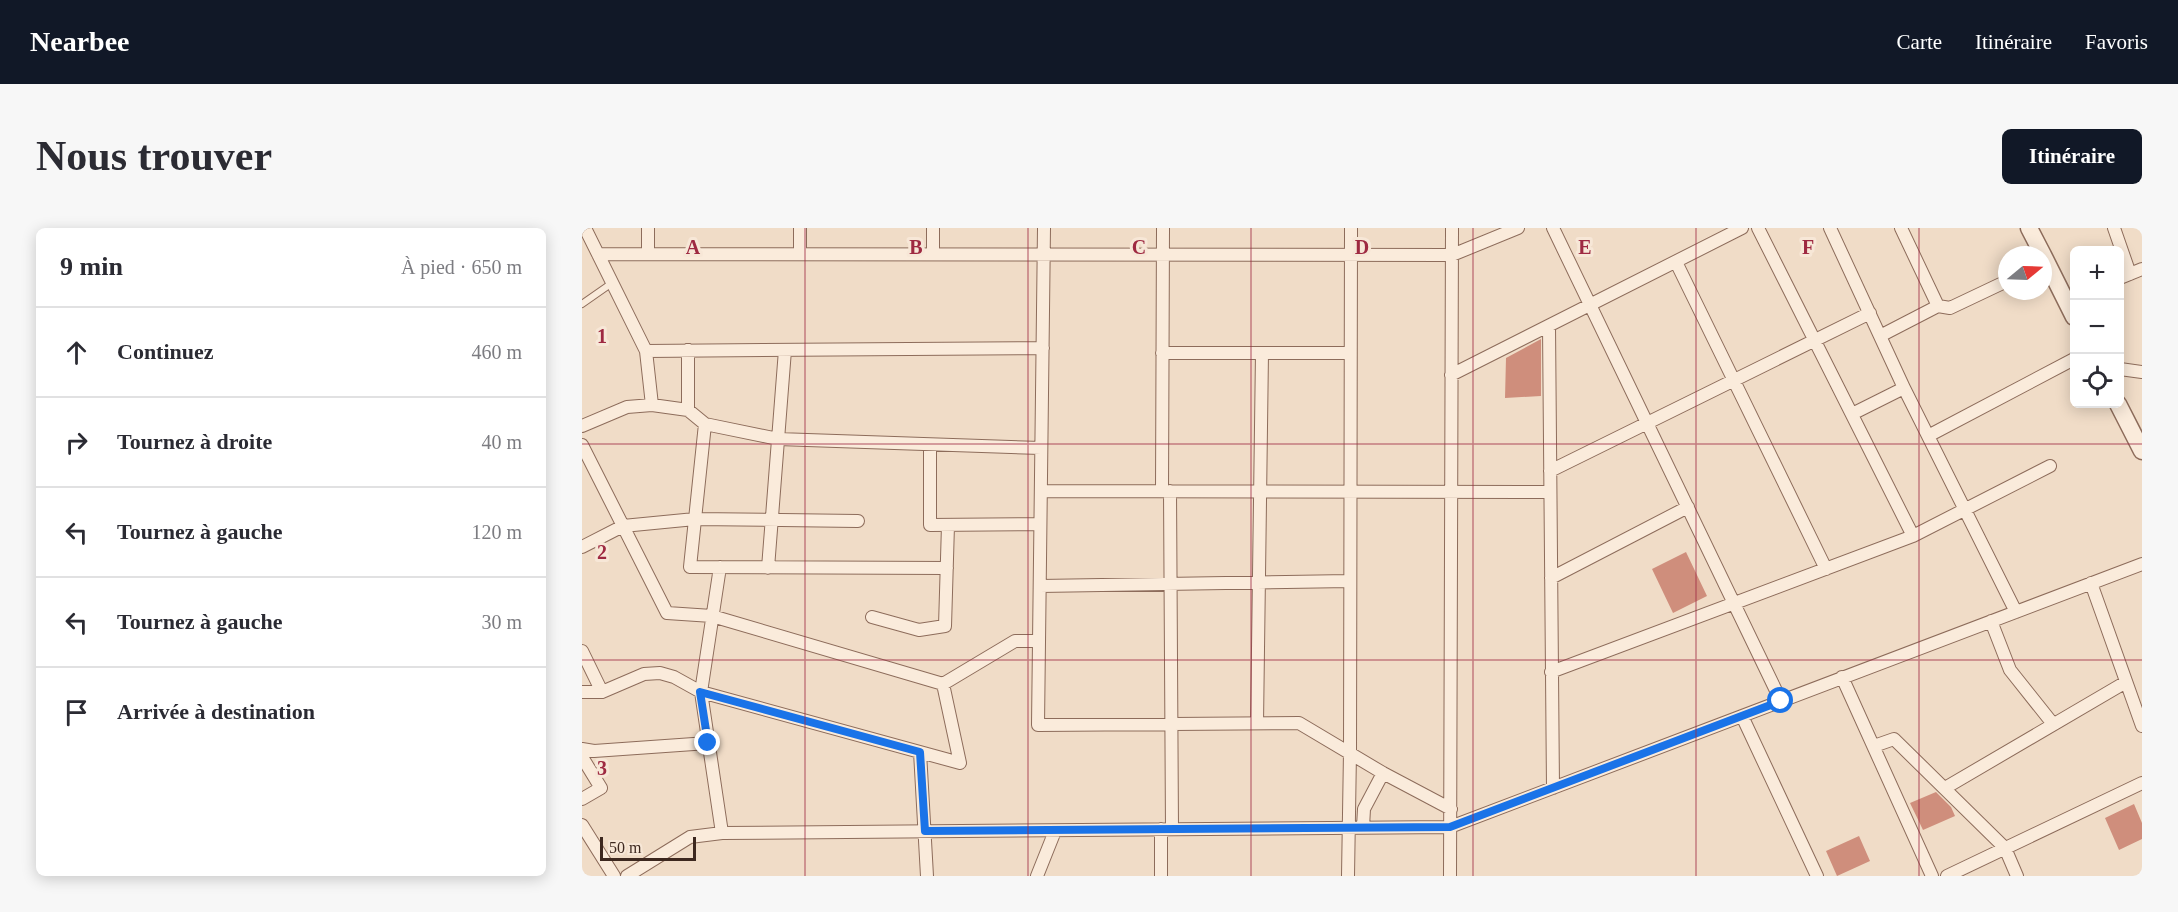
<!DOCTYPE html>
<html lang="fr">
<meta charset="utf-8">
<style>
body{margin:0;font-family:"Times New Roman",serif;background:#f7f7f7;color:#2b2b33}
.controls{position:absolute;right:18px;top:18px;display:grid;overflow:hidden;border-radius:9px;box-shadow:0 3px 15px #0003}
.controls button{width:54px;height:54px;display:grid;place-items:center;padding:0;border:0;border-bottom:2px solid #e1e1e2;background:#fff;color:#2b2b33;font:30px sans-serif}
.compass{position:absolute;left:1416px;top:18px;width:54px;height:54px;border-radius:50%;background:#fff;box-shadow:0 3px 15px #0003;rotate:71deg}
.scale{position:absolute;left:18px;bottom:15px;width:96px;box-sizing:border-box;padding-left:6px;border:3px solid #3d281f;border-top:0;font-size:16px;line-height:21px;white-space:nowrap;color:#3d281f;-webkit-text-stroke:4px #f7e7d7;paint-order:stroke}
.stop{position:absolute;width:18px;height:18px;margin:-14px;border:4px solid #1a73e8;border-radius:50%;background:#fff}
.stop.end{background:#1a73e8;border-color:#fff;box-shadow:0 2px 6px #0008}
.list{margin:0;padding:0;list-style:none}
h2{display:flex;justify-content:space-between;align-items:center;height:78px;margin:0;padding:0 24px;font-size:26px}
h2 small{font-size:20px;font-weight:400;color:#7c7c81}
.list li{display:grid;grid-template-columns:39px 1fr auto;gap:18px;align-items:center;box-sizing:border-box;height:90px;padding:0 24px;border-top:2px solid #e1e1e2}
.list b{display:block;font-size:22px;white-space:nowrap}
.list em{font-size:20px;font-style:normal;color:#7c7c81}
.icon{flex:none;width:33px;height:33px;fill:none;stroke:currentColor;stroke-width:2;stroke-linecap:round;stroke-linejoin:round}
.map{position:relative;flex:none;width:1560px;height:648px;overflow:hidden;border-radius:9px}
header{display:flex;align-items:center;gap:36px;box-sizing:border-box;height:84px;padding:0 30px;background:#111827;color:#fff}
header strong{font-size:28px}
nav{display:flex;gap:33px;margin-inline-start:auto;font-size:21px}
.intro{display:flex;align-items:center;justify-content:space-between;box-sizing:border-box;height:144px;padding:0 36px}
h1{margin:0;font-size:42px}
.button{padding:15px 27px;border-radius:9px;background:#111827;color:#fff;font-size:21px;font-weight:700}
main{display:flex;gap:36px;padding:0 36px}
aside{flex:1;background:#fff;border-radius:9px;box-shadow:0 3px 15px #0003}
.map>svg:first-child{display:block}
</style>
<header>
<strong>Nearbee</strong>
<nav><a>Carte</a><a>Itinéraire</a><a>Favoris</a></nav>
</header>
<div class="intro"><h1>Nous trouver</h1><a class="button">Itinéraire</a></div>
<main>
<aside>
<h2>9 min<small>À pied · 650 m</small></h2>
<ul class="list">
<li><svg class="icon" aria-label="ahead" viewBox="0 0 24 24"><path d="M12 20V5M6 11l6-6 6 6"/></svg><div><b>Continuez</b></div><em>460 m</em></li>
<li><svg class="icon" aria-label="right" viewBox="0 0 24 24"><path d="M7 20v-9h11M14 6l5 5-5 5"/></svg><div><b>Tournez à droite</b></div><em>40 m</em></li>
<li><svg class="icon" aria-label="left" viewBox="0 0 24 24"><path d="M17 20v-9H6M10 6l-5 5 5 5"/></svg><div><b>Tournez à gauche</b></div><em>120 m</em></li>
<li><svg class="icon" aria-label="left" viewBox="0 0 24 24"><path d="M17 20v-9H6M10 6l-5 5 5 5"/></svg><div><b>Tournez à gauche</b></div><em>30 m</em></li>
<li><svg class="icon" aria-label="arrive" viewBox="0 0 24 24"><path d="M6 21V4h12l-3 4 3 4H6"/></svg><div><b>Arrivée à destination</b></div></li>
</ul>
</aside>
<div class="map">
<svg width="1560" height="648" viewBox="0 0 1560 648">
<rect width="100%" height="100%" fill="#f0dcc7"/>
<path fill="#cf8e7c" d="M959 111V168L923 170 924 130Z
M1104 324 1125 368 1091 385 1070 341Z
M1354 564 1369 579 1373 588 1341 602 1328 575Z
M1552 576 1560 595V611L1537 622 1523 590Z
M1277 608 1288 633 1255 648 1244 623Z"/>
<g fill="none" stroke-linecap="round" stroke-linejoin="round">
<g stroke="#8d6c5b" stroke-width="8">
<path id="service" d="M0 76 30 55"/>
</g>
<g stroke="#8d6c5b" stroke-width="14">
<path id="minor" d="M3 0 64 123 70 177
M66 0V26
M462 0 456 497 717 495 801 545 869 581
M971 0 1199 473
M1176 0 1331 308
M1248 0 1322 160 1434 384
M1319 0 1356 78
M1532 0 1548 46
M16 26 870 27 936 0
M218 26V0
M351 26V0
M1094 34 1244 341
M1538 50 1560 41
M967 98 971 560
M1298 108 1356 78 1368 80 1425 53
M64 123 461 120
M580 125H768
M1538 141 1560 144
M869 147 1160 0
M106 182V122
M1270 186 1322 160
M123 196 108 339 365 340
M0 198 45 179 70 177 106 182 123 196 196 211 459 220
M1346 208 1492 131
M0 217 85 385 130 388 361 456 433 413H457
M348 217V297L458 296
M968 243 1288 85
M459 263 968 264
M580 263 581 0
M588 263 590 601
M0 319 41 298 113 291 276 293
M138 339 119 464 140 605
M186 340 203 122
M969 350 1106 279
M1509 355 1560 498
M458 358 767 353
M290 389 337 402 363 398 366 297
M1409 393 1428 442 1471 496
M0 423 20 464
M969 444 1331 308 1468 238
M1260 449 1350 648
M0 464H20L62 446 78 445 92 449 119 464 378 535 361 456
M1160 488 1235 648
M675 495 680 125
M1292 518 1312 511 1423 620 1435 648
M0 521 12 523 126 515
M338 524 345 648
M0 529 19 560 0 571
M1363 560 1544 454
M0 597 32 648
M781 599 782 581 801 545
M579 601V648
M45 648 108 609 140 605 868 599 1560 336
M455 648 473 603
M766 648 768 524 769 0
M868 648 870 0
M1365 648 1560 555"/>
</g>
<g stroke="#8d6c5b" stroke-width="19">
<path id="tertiary" d="M1447 0 1461 27
M1461 27 1492 89
M1536 176 1560 223"/>
</g>
<use href="#service" stroke="#faebdb" stroke-width="6"/>
<use href="#minor" stroke="#faebdb" stroke-width="12"/>
<use href="#tertiary" stroke="#faebdb" stroke-width="16"/>
</g>
<g fill="none" stroke-linecap="round" stroke-linejoin="round">
<path stroke="#1a73e8" stroke-width="8" d="M126 515 118 464 338 524 343 603 868 599 1199 473"/>
</g>
<path fill="none" stroke="#9e2941" stroke-width="1.5" stroke-opacity="0.55" d="M223 0V648M446 0V648M669 0V648M891 0V648M1114 0V648M1337 0V648M0 216H1560M0 432H1560"/>
<g font-size="20" text-anchor="middle" font-weight="bold" fill="#9e2941" stroke="#f7e7d7" stroke-width="6" stroke-linejoin="round" paint-order="stroke">
<text x="111" y="26">A</text>
<text x="334" y="26">B</text>
<text x="557" y="26">C</text>
<text x="780" y="26">D</text>
<text x="1003" y="26">E</text>
<text x="1226" y="26">F</text>
<text x="20" y="115">1</text>
<text x="20" y="331">2</text>
<text x="20" y="547">3</text>
</g>
</svg>
<div class="controls">
<button>+</button>
<button>−</button>
<button><svg class="icon" aria-label="locate" viewBox="0 0 24 24"><circle cx="12" cy="12" r="6"/><path d="M12 2v4M12 18v4M2 12h4M18 12h4"/></svg></button>
</div>
<svg class="compass" viewBox="-18 -18 36 36"><path d="M0-13l5 13h-10z" fill="#e53935"/><path d="M0 13l5-13h-10z" fill="#7c7c81"/></svg>
<div class="scale">50 m</div>
<div class="stop" style="left:1199px;top:473px"></div>
<div class="stop end" style="left:126px;top:515px"></div>
</div>
</main>
